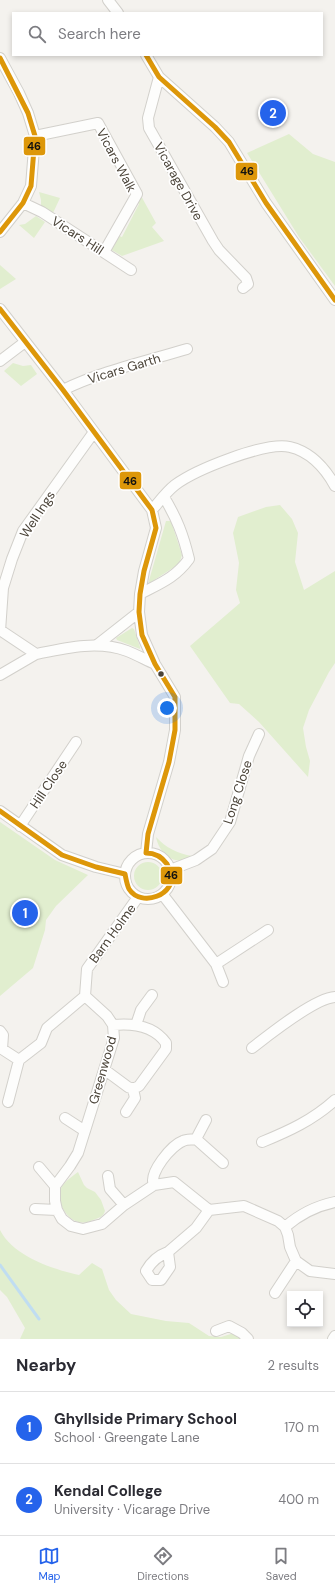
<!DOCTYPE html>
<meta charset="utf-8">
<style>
body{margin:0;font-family:"DM Sans",sans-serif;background:#f2f2f3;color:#2b2b33}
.controls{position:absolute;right:12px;bottom:12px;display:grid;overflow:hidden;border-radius:0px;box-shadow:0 2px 6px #0003}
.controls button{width:36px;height:36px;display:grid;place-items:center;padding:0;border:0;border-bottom:1px solid #e1e1e2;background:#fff;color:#2b2b33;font:20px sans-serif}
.you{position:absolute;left:167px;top:708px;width:14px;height:14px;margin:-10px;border:3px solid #fff;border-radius:50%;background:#1a73e8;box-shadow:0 0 0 6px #1a73e833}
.badge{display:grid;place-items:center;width:26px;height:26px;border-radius:50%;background:#2563eb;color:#fff;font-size:13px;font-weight:700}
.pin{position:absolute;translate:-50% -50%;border:2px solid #fff;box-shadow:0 1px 4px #0006}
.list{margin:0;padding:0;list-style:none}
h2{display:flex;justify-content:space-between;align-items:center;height:52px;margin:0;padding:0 16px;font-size:17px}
h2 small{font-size:13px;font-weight:400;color:#7c7c81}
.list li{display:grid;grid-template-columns:26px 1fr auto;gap:12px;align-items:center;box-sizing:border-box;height:72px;padding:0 16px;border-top:1px solid #e1e1e2}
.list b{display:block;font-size:15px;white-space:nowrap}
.list p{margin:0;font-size:13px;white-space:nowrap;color:#7c7c81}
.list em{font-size:13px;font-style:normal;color:#7c7c81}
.icon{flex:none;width:22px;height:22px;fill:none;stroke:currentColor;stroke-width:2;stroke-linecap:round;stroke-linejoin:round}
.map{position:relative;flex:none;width:335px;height:1339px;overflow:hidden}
.search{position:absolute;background:#fff;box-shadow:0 2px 6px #0003;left:12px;right:12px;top:12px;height:44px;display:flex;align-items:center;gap:10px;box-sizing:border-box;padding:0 14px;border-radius:0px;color:#7c7c81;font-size:15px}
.sheet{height:196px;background:#fff}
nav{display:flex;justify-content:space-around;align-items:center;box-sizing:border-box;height:56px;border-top:1px solid #e1e1e2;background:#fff;font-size:11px;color:#7c7c81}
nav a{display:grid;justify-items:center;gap:2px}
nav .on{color:#2563eb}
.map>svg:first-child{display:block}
</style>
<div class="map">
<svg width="335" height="1339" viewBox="0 0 335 1339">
<rect width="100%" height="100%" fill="#f4f2ee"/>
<path fill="#e1eecf" d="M289 134 313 154 335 162V286L299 237 247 153Z
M39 192 60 198 53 213 41 206V200Z
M140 194 156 223 152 227 164 241 122 256 110 249 117 235 122 237 139 204 136 201Z
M36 216 45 222 34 238 19 225 25 224Z
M0 265 16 279 0 289Z
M13 363 23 366 31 365 37 374 21 386 4 371Z
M280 505 292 519 298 533 295 562 304 590 335 571V663L329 672 309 710 303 728 306 747 310 761 308 777 259 722 239 704 230 703 190 646 240 603 236 590 239 563 233 533 238 517 266 507Z
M166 521H171L182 555 179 564 148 584Z
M132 628 134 629 140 647V649L117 640 116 638Z
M0 822 55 860 88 875 56 906 46 920 45 930 33 968 0 996Z
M156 837C165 847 178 854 192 856 176 868 159 854 156 837Z
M134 876a14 14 0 1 1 28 0a14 14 0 1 1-28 0Z
M78 1172 84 1185 87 1188 95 1192 101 1200 105 1211C103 1217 99 1218 93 1220 78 1227 68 1219 61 1205 60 1201 58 1197 59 1193 61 1184 71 1177 78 1172Z
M0 1230C13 1256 52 1269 79 1275L92 1263 102 1269 109 1290 116 1300 131 1314 166 1321 189 1323 209 1336 221 1337 234 1333 241 1339H20L25 1328 7 1297 0 1290Z"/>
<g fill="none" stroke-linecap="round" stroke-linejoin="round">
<path stroke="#c0ddf1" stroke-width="3" d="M0 1265 39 1319"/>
<g stroke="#d2d0cb" stroke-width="12">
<path id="street" d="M108 0 118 13
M146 55 159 77 215 127 229 142 266 203 335 300
M0 58 19 93 28 113 35 136 31 186 23 203 0 232
M159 77 148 118 149 128 213 241 219 250 246 278 248 284 243 288
M35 136 98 123 137 194 104 252
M23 203 42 212 131 270
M0 309 63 390 152 510 156 528 144 571 140 594 139 612 142 635 155 664 175 697V730L169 762 148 834 146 853
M0 361 25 342
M63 390C99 372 147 361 187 349
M152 510C159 502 166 492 175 485 195 470 266 441 290 447 311 452 325 468 335 486
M140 594C161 583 175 578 189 559 183 534 177 519 164 497
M0 631 3 588 12 559 23 531 94 432
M97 645 139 612
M36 654C65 648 98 640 127 651 137 655 146 660 155 664
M0 675 36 654 0 630
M0 811 62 855 96 867 125 874
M20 826 76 742
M125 876a23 23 0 1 1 46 0a23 23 0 1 1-46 0Z
M170 870 196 860 212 849 230 822 249 756 259 734
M163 895 216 964 223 982
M216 964 268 930
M85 996 107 1016 113 1025 114 1038 78 1153 70 1166 55 1186V1201L57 1210 62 1219 71 1226 83 1229 102 1224 124 1205 154 1185 174 1182 209 1210 244 1206 278 1221 285 1227 288 1235 290 1247 296 1261 310 1271 335 1274
M136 1025 141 1010 152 995
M0 1031 3 1035 2 1049 19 1060
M252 1048C270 1034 315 998 335 997
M105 1070 128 1087 133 1089 139 1086 166 1049V1043C154 1026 133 1023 113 1025
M8 1102 19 1060 41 1043 47 1028 85 996 87 969 138 897
M126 1112 135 1098 133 1089
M65 1118 85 1131
M196 1139 206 1120
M262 1142C289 1131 313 1120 335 1100
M39 1167 55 1186
M108 1176 110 1189 124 1205
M154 1185C148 1173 172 1145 183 1141 187 1139 192 1140 196 1139L223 1163
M35 1209 57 1210
M285 1227C300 1214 316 1206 335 1202
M168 1252C157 1256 151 1262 146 1271L152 1280H161L170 1267 168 1252 196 1228 209 1210
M275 1293 296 1261
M216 1331 229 1326 242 1333 248 1339
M333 1339 335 1336"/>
</g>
<use href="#street" stroke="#fdfdfc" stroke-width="10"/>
<g stroke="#fff" stroke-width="8">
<path id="bus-1" d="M146 55 159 77 215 127 229 142 266 203 335 300
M0 58 28 113 35 136 31 186 23 203 0 232
M0 309 63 390 152 510 156 528 144 571 140 594 139 612 142 635 155 664 175 697V730L169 762 148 834 146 853C155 853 162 857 167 864 168 867 171 870 171 872 177 895 141 908 129 889 127 885 126 879 125 874L96 867 62 855 0 811"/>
</g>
<use href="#bus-1" stroke="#dd9709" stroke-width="5"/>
</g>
<circle fill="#4b4439" stroke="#fff" stroke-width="1.5" cx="161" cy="674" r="3.5"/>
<g text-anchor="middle" stroke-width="3.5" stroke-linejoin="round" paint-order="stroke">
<g font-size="13" fill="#4b4439" stroke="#fff">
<text transform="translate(117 160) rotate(62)" y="5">Vicars Walk</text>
<text transform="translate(179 181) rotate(61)" y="5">Vicarage Drive</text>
<text transform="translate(78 235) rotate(33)" y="5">Vicars Hill</text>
<text transform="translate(124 368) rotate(-17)" y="5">Vicars Garth</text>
<text transform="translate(37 514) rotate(-57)" y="5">Well Ings</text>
<text transform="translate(48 784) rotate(-56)" y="5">Hill Close</text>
<text transform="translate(237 792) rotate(-72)" y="5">Long Close</text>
<text transform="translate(112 933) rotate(-54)" y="5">Barn Holme</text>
<text transform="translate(102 1070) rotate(-74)" y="5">Greenwood</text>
</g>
</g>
<g stroke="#fff" stroke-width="1.5">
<rect x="23" y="136" width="23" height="20" rx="4" fill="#dd9709"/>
<rect x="235" y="162" width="23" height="19" rx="4" fill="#dd9709"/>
<rect x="119" y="471" width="23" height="19" rx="4" fill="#dd9709"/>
<rect x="160" y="866" width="23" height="19" rx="4" fill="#dd9709"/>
</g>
<g font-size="11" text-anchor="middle" font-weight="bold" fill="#111">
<text x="34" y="150">46</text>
<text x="247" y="175">46</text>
<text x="130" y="485">46</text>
<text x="171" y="879">46</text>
</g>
</svg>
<div class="controls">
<button><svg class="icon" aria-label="locate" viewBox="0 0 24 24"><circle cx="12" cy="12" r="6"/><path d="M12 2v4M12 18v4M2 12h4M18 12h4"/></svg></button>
</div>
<div class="you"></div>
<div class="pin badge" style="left:25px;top:913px">1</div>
<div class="pin badge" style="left:273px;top:113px">2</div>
<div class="search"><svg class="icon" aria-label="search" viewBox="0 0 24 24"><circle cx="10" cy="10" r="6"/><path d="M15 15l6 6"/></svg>Search here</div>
</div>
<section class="sheet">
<h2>Nearby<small>2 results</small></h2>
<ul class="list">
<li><span class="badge">1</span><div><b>Ghyllside Primary School</b><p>School · Greengate Lane</p></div><em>170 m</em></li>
<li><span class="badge">2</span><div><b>Kendal College</b><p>University · Vicarage Drive</p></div><em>400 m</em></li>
</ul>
</section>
<nav>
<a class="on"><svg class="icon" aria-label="map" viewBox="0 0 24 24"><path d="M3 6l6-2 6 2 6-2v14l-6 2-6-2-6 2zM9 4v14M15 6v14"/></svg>Map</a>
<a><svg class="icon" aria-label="directions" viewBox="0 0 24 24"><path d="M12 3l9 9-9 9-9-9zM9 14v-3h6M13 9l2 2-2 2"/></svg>Directions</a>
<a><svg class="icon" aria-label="saved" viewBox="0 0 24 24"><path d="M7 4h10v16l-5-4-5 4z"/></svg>Saved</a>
</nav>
